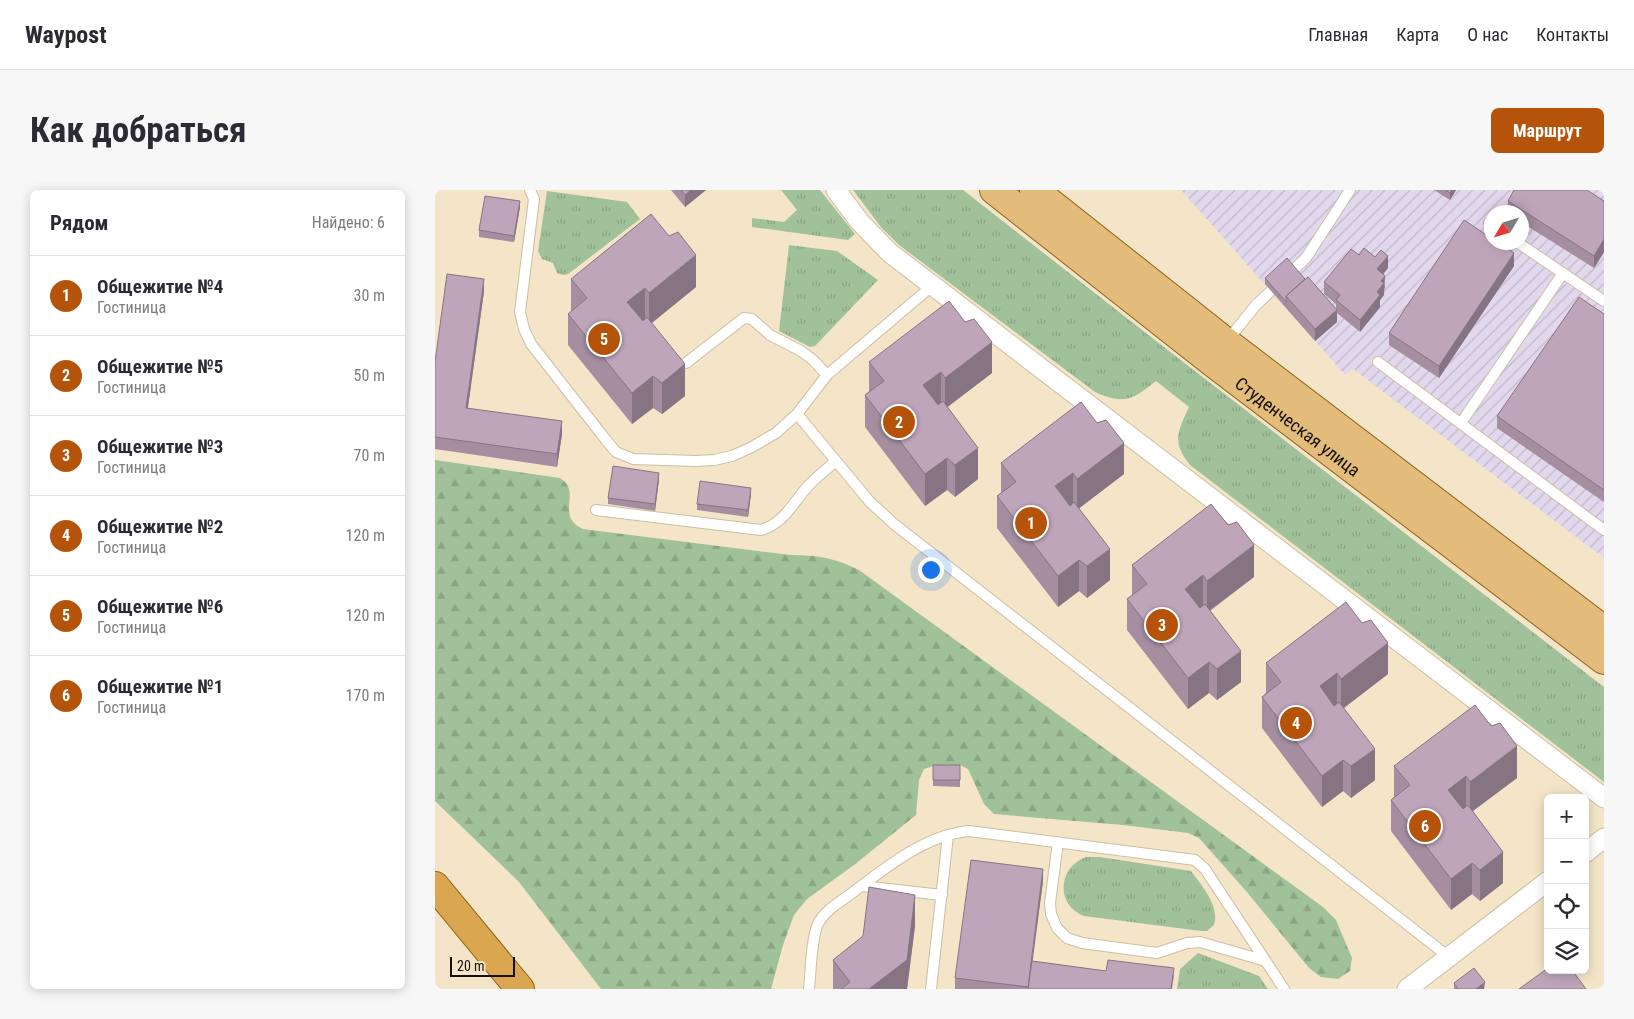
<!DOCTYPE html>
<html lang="ru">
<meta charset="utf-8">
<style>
body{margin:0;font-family:"Roboto Condensed",sans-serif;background:#f7f7f7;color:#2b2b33}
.controls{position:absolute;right:15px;bottom:15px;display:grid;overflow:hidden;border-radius:8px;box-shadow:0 2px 12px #0003}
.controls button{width:45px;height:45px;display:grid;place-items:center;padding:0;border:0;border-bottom:1px solid #e1e1e2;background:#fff;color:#2b2b33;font:25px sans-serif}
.compass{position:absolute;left:1049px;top:15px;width:45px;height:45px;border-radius:50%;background:#fff;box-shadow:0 2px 12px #0003;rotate:232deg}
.scale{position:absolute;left:15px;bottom:12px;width:65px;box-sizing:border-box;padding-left:5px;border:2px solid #140f06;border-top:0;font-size:14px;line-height:18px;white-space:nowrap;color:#140f06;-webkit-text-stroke:4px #f5e5c8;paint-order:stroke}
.you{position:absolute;left:495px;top:379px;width:18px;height:18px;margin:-12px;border:4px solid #fff;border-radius:50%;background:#1a73e8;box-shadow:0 0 0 8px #1a73e833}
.badge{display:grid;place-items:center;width:32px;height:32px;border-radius:50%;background:#b45309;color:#fff;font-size:16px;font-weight:700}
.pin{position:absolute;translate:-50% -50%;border:2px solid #fff;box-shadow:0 1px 5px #0006}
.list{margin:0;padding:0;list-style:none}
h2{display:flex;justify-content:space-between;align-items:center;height:65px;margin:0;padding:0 20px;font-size:21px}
h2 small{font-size:16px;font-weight:400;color:#7c7c81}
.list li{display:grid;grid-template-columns:32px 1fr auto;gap:15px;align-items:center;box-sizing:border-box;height:80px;padding:0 20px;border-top:1px solid #e1e1e2}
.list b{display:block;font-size:19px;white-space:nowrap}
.list p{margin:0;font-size:16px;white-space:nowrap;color:#7c7c81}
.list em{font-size:16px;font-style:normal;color:#7c7c81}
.icon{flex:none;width:28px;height:28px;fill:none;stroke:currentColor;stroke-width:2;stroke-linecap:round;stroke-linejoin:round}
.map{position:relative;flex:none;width:1169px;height:799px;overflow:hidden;border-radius:8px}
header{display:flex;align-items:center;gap:30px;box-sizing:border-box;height:70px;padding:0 25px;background:#fff;border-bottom:1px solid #e1e1e2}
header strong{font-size:24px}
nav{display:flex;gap:28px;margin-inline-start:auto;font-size:18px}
.intro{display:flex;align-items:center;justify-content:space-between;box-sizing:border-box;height:120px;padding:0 30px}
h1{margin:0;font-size:35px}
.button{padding:12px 22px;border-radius:8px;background:#b45309;color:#fff;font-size:18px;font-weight:700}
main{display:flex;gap:30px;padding:0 30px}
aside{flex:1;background:#fff;border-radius:8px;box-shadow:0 2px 12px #0003}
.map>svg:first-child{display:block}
</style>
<header>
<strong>Waypost</strong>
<nav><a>Главная</a><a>Карта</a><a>О нас</a><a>Контакты</a></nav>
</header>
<div class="intro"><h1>Как добраться</h1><a class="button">Маршрут</a></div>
<main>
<aside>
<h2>Рядом<small>Найдено: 6</small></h2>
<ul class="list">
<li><span class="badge">1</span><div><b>Общежитие №4</b><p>Гостиница</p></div><em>30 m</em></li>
<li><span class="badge">2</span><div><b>Общежитие №5</b><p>Гостиница</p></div><em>50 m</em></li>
<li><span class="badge">3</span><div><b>Общежитие №3</b><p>Гостиница</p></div><em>70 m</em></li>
<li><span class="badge">4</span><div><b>Общежитие №2</b><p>Гостиница</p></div><em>120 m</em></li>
<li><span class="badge">5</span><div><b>Общежитие №6</b><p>Гостиница</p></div><em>120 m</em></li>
<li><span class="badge">6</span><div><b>Общежитие №1</b><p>Гостиница</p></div><em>170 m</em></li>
</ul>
</aside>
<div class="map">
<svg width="1169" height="799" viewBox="0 0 1169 799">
<defs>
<pattern id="industrial-furrows" width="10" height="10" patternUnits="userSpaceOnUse" patternTransform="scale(1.25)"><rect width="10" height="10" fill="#e2d8ed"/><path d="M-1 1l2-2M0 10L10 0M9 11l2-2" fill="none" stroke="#c1b8ca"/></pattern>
<pattern id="grass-tufts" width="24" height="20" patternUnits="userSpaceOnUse" patternTransform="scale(1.25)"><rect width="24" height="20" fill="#a1c19a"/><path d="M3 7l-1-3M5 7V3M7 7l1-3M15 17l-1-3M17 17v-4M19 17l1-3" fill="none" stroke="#8aa583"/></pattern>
<pattern id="forest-firs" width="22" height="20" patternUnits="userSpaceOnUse" patternTransform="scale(1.25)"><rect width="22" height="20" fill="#a1c19a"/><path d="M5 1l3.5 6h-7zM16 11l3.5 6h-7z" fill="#8aa583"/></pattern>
</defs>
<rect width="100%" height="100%" fill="#f5e5c8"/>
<path fill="url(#industrial-furrows)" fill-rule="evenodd" d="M746 0H1169V368L918 179 910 185ZM1056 22H1086V52H1056Z"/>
<path fill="url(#grass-tufts)" d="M346 0H385L420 44 413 50 317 37V28L349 32 362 20Z
M418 0H528L734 161 1169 497V592L755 275C737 252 742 243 754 217L721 191C697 210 690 215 660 202L464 55 446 37Z
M112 1 192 12 205 29 133 84 128 85 122 83 118 73 107 69 103 61Z
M354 55 402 61 443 90 380 156 375 157 344 141Z
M651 667H665L756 681C767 696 785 716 779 735L772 741H766L649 726C620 715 623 677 651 667Z
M763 763 824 786 833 799H742L745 779Z"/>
<path fill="url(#forest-firs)" d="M0 270 125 288C148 302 119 326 148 339L356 365C382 365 400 368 424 380L888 717 901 730 917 768 915 781 903 789 886 787 874 778 811 701 764 648 753 643 688 635 559 624 549 614 533 579 525 575 499 576 489 579 484 590 481 625 419 675 372 709 359 725 348 755 336 799H166L84 692 0 611Z"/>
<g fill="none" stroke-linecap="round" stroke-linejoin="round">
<g stroke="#cdbea2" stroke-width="12">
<path id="service" d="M95 0 99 9 85 122 89 139 96 154 171 250 181 262 198 269 261 271 279 270 297 266 315 258 341 243 362 224 392 185 497 96
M1054 33 1056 35
M1082 52 1169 111
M792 151 821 115 871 68 915 0
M943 172 1169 340
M251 173 309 128 317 129 335 145 366 161 378 170 392 185
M362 224 435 312 459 334 1014 767
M1026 233 1128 83
M161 320 326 340C350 333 358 312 374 295 382 286 392 279 401 271
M623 652 615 713 616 724 622 738 632 748 647 753 722 763 752 753 765 752 831 771
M427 696 507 705
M374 799C376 782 376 749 383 734 390 720 405 712 417 703 452 677 490 645 534 641L760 670 770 679 849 799
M496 799 513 645"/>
</g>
<g stroke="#cdbea2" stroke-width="21">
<path id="minor" d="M401 0 424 31 455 63 1169 608
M1150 663 1169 648
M972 799 1113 691"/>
</g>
<g stroke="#8f6219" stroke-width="30">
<g id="primary">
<path id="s1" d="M559 0 777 172 1169 470"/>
<path d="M599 0 791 152 1169 440"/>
</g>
</g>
<g stroke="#8f6219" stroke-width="30">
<path id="trunk" d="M0 696 85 799"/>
</g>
<use href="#service" stroke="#fff" stroke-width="10"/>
<use href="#minor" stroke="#fff" stroke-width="19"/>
<use href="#primary" stroke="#e3bc7b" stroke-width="28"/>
<use href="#trunk" stroke="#daa64f" stroke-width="28"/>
</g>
<path fill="#a48ea0" d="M236 0H271L250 17Z
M999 0H1021L1015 10Z
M1073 11H1169V62L1159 78 1086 32V22H1073Z
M85 17 79 52 44 47V40Z
M924 65 953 78 948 84 950 98 949 99V105L945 110V117L925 142 902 123V132L880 151 830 94V88L870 89 901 119V114L889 104V92Z
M1079 76 1004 188 954 155V143Z
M136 89 261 97 217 133 250 206 227 224 218 218 197 234 133 155V124L136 121Z
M49 101 33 218 127 244 122 277 0 259V172Z
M1169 124V312L1062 238V226Z
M434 172 557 183 512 217 543 289 520 307 512 300 490 316 430 237V205L434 202Z
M662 233 689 284 644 318 675 390 652 408 644 401 623 417 562 338V306L566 304V273Z
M224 289 220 321 173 314V308Z
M316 304 313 327 262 320V314Z
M697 375 819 387 775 421 806 492 782 510 774 503 753 519 692 440V409L697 406Z
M927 433 953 484 909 518 940 590 916 608 908 601 887 617 827 538V507L831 503V473Z
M498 575H525V597L498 596Z
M959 576 1082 588 1038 621 1068 693 1045 711 1037 704 1016 720 956 641V610L959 607Z
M608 691 597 771 671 781 739 785 737 799H520V788Z
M480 736 472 799H398V770Z
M1019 793 1050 799H1019Z"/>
<path fill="#867482" d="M256 0H271L250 17V5Z
M1017 0H1021L1015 10V3Z
M85 11V17L79 52V46Z
M1169 49V62L1159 78V66Z
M1079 63V76L1004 188V176Z
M261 65V97L214 135V103Z
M953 66V78L942 92V79Z
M950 86 949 105 945 110V117L925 142V130L942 102 946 91Z
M49 89V101L31 230V218Z
M210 98V129L192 143V112Z
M902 120V132L880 151V139Z
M557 152V183L510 219V188Z
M250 174V206L227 224V193Z
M506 182V213L488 227V195Z
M218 186V218L197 234V203Z
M127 231V244L122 277V264Z
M689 253V284L642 320V289Z
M543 258V289L520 307V275Z
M512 268V300L490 316V284Z
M224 283V289L220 321V314Z
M638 283V314L620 328V296Z
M316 298V304L313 327V320Z
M819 355V387L772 422V391Z
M675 359V390L652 408V376Z
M644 370V401L623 417V386Z
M768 385V417L750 430V399Z
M953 453V484L906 520V489Z
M806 461V492L782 510V479Z
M774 472V503L753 519V488Z
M902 483V515L885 528V496Z
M1082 556V588L1035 623V592Z
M940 559V590L916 608V576Z
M908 570V601L887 617V586Z
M1031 586V618L1013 631V600Z
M1068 662V693L1045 711V680Z
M1037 673V704L1016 720V689Z
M608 679V691L594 799H593Z
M480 705V736L472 799H434Z
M1050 792 1049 799H1041Z"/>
<path fill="#bfa5ba" stroke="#867482" d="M246 0H256L250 5Z
M1010 0H1017L1015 3Z
M1079 0H1152L1169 11V49L1159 66 1073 11Z
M50 6 85 11 79 46 44 40Z
M216 24 234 46 243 42 261 65 214 103 210 98 192 112 208 131 212 127 250 174 227 193 218 186 197 203 133 124 152 108 136 89Z
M1029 30 1056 48V52H1063L1079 63 1004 176 954 143Z
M929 58 940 67 946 60 953 66 942 79 950 86 946 91 949 93 942 102 945 105 925 130 901 110 905 105 889 92 916 59 924 65Z
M852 68 870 89 851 106V112L830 88Z
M12 84 49 89 31 218 127 231 122 264 0 247V172Z
M873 87 902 120 880 139 851 106Z
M1144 107 1169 124V300L1062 226Z
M514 111 530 132 539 129 557 152 510 188 506 182 488 195 503 215 508 211 543 258 520 275 512 268 490 284 430 205 449 191 434 172Z
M646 212 662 233 671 230 689 253 642 289 638 283 620 296 635 316 639 312 675 359 652 376 644 370 623 386 562 306 581 292 566 273Z
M178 276 224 283 220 314 173 308Z
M265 291 316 298 313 320 262 314Z
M776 314 793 335 802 332 819 355 772 391 768 385 750 399 765 418 770 414 806 461 782 479 774 472 753 488 692 409 712 394 697 375Z
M911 412 927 433 936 430 953 453 906 489 902 483 885 496 899 516 904 512 940 559 916 576 908 570 887 586 827 507 846 492 831 473Z
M1040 515 1056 536 1065 533 1082 556 1035 592 1031 586 1013 600 1028 619 1033 615 1068 662 1045 680 1037 673 1016 689 956 610 975 595 959 576Z
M498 575H525V590H498Z
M536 670 608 679 593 797 520 788Z
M434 697 480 705 472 770 434 799H406L415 792 398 770 428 746Z
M673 770 739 778 736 799H593L597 771 671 781Z
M1039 778 1050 792 1041 799H1023L1019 793Z
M1113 778V780H1137L1151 799H1084Z"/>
<g text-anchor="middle" stroke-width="4.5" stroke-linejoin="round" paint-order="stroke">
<g font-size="18" fill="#140f06" stroke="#f5e5c8">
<text dy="6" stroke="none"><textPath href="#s1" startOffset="385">Студенческая улица</textPath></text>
</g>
</g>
</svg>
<div class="controls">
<button>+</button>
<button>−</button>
<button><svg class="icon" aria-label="locate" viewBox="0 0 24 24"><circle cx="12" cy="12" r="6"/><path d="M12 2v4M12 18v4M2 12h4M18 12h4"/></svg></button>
<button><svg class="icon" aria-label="layers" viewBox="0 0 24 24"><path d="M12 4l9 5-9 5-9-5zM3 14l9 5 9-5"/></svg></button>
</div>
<svg class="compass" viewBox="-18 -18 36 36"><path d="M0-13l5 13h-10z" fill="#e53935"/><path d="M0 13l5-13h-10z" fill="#7c7c81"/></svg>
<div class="scale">20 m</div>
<div class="you"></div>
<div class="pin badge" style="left:596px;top:333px">1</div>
<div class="pin badge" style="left:464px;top:232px">2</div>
<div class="pin badge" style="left:727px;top:435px">3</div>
<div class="pin badge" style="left:861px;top:533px">4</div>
<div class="pin badge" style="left:169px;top:149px">5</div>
<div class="pin badge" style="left:990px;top:636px">6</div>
</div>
</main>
